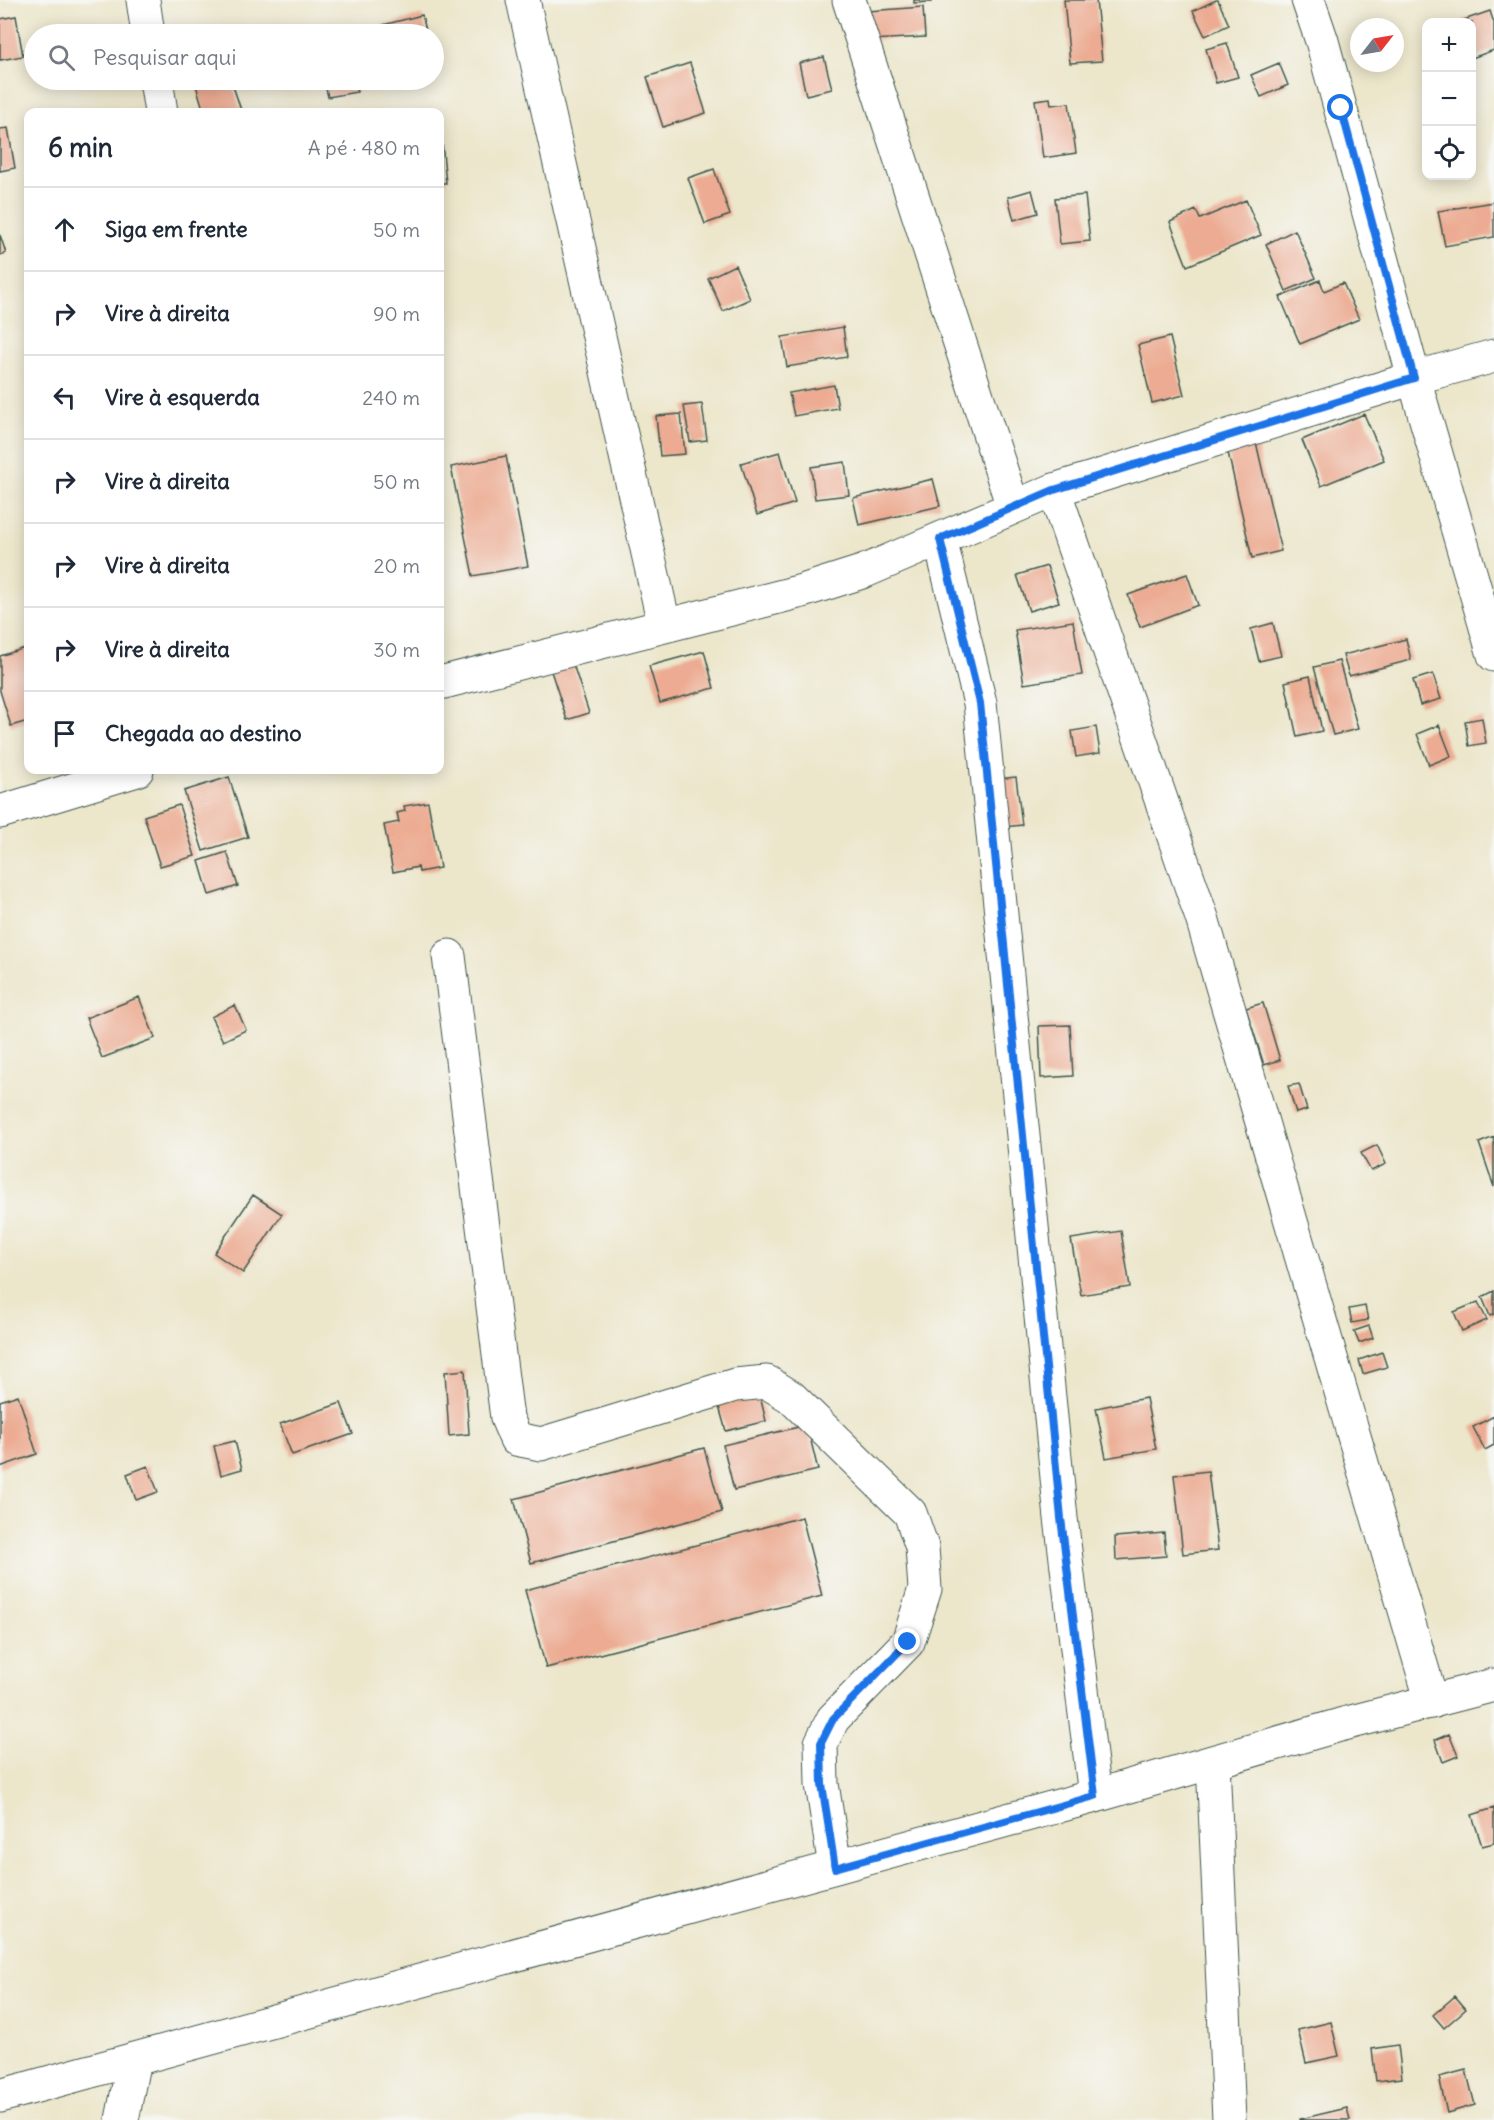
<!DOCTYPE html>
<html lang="pt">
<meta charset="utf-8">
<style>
body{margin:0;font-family:Delius,sans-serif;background:#f6f6f7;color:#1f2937}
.controls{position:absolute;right:18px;top:18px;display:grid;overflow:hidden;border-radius:12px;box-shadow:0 3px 15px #0003}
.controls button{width:54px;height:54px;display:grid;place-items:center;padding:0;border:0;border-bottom:2px solid #e0e1e3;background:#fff;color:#1f2937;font:30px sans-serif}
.compass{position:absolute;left:1350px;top:18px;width:54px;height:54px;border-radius:50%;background:#fff;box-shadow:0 3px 15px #0003;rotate:59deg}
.stop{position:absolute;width:18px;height:18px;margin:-14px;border:4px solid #1a73e8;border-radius:50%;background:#fff}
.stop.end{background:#1a73e8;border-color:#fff;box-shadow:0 2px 6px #0008}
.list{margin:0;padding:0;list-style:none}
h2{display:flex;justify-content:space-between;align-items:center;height:78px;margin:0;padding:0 24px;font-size:26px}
h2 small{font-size:20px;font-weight:400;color:#747a83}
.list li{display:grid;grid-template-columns:39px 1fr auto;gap:18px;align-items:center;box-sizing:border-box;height:84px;padding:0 24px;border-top:2px solid #e0e1e3}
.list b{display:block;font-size:22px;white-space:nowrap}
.list em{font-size:20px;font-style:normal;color:#747a83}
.icon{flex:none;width:33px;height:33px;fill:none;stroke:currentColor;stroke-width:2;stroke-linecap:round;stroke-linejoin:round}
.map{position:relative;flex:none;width:1494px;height:2120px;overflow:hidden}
.search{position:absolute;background:#fff;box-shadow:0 3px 15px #0003;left:24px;top:24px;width:420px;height:66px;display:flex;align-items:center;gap:15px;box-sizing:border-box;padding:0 21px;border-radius:33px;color:#747a83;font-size:22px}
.panel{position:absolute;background:#fff;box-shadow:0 3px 15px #0003;left:24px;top:108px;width:420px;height:666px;border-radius:12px}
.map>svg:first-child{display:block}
</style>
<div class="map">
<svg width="1494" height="2120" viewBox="0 0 1494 2120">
<rect width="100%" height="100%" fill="#f6f6f2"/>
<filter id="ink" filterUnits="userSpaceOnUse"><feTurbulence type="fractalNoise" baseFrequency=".0167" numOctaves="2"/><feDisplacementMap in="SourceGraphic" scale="12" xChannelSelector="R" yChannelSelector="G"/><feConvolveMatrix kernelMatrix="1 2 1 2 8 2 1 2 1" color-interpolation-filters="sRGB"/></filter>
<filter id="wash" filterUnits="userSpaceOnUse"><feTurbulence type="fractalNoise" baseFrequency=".008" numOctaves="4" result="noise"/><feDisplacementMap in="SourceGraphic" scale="24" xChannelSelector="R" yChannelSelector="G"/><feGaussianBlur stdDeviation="1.35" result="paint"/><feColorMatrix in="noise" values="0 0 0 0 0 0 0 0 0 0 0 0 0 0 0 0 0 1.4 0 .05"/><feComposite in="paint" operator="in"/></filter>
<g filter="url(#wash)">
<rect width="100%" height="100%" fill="#ece6cb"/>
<g id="blocks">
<path fill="#ecab92" d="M914 0H931V2L914 3Z
M1064 0H1096L1102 61 1070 63Z
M1216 0H1218L1229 25 1205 36 1193 11Z
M923 7 925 37 870 40 868 11Z
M1490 11 1494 23V50L1472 58V22H1458Z
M422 15 427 34H386L383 25Z
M16 16 23 56 0 60V19Z
M1227 43 1238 77 1216 83 1206 49Z
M824 57 832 89 806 95 799 63Z
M690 63 706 113 663 127 647 77Z
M1279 63 1288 85 1261 97 1251 75Z
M204 80H231L241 110 233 112H204L195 82Z
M324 80H354L357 92 328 97Z
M1050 98 1051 105 1069 103 1076 153 1043 158 1035 100Z
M8 128 15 168 0 171V129Z
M442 142 446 183H440V143Z
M714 169 730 215 705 224 688 178Z
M1032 190 1038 213 1014 220 1008 197Z
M1085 195 1090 241 1060 244 1055 198Z
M1246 200 1261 235 1187 266 1170 222 1196 210 1200 219Z
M1494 202V237L1445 246 1438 211Z
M1295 230 1316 278 1286 291 1266 244Z
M0 235 6 253 0 255Z
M735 265 750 299 723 311 708 278Z
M1320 280 1324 291 1343 283 1359 319 1300 344 1280 297Z
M843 327 847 357 787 367 782 337Z
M1170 337 1184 395 1152 403 1138 345Z
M834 385 838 408 794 416 789 393Z
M702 404 707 440 690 442 684 406Z
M681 414 685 454 660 456 656 416Z
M1364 414 1384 460 1321 486 1302 440Z
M1256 442 1281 551 1252 558 1227 448Z
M780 452 795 503 757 515 741 463Z
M506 456 528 566 473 576 451 467Z
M845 462 849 495 815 499 811 467Z
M933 479 940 506 859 525 853 498Z
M1047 566 1059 602 1029 611 1017 575Z
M1187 574 1198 605 1140 627 1128 595Z
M1073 621 1082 675 1024 684 1015 630Z
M1273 623 1281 656 1259 661 1251 629Z
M1406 639 1411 660 1349 676 1343 655Z
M28 647V721L11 726 0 691V656Z
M704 651 714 688 660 703 649 666Z
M572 661 589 713 567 720 550 668Z
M1339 661 1358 729 1333 735 1314 667Z
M1433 674 1441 699 1420 705 1413 680Z
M1310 676 1322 731 1297 737 1285 682Z
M1482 718 1486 743 1469 746 1465 721Z
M1439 725 1451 756 1429 765 1417 734Z
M1096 727 1100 753 1076 757 1072 731Z
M229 777 248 837 203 851 184 791Z
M1016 777 1022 825 1004 827 997 779Z
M428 802 440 868 419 872 418 867 393 872 384 825 399 822 397 813 405 811 404 806Z
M179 805 195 856 160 866 144 816Z
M227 852 238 886 209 895 199 861Z
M139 997 155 1038 102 1058 86 1018Z
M1263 1003 1280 1060 1264 1065 1246 1008Z
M235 1005 246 1030 223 1041 211 1017Z
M1070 1025 1073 1076 1041 1078 1039 1026Z
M1299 1084 1307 1110 1296 1113 1288 1086Z
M1494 1137V1187L1479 1143Z
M1377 1145 1386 1164 1371 1171 1361 1153Z
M253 1195 282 1214 243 1273 214 1253Z
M1121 1231 1130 1287 1081 1295 1071 1239Z
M1494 1291V1314L1490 1316 1482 1297Z
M1478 1302 1487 1320 1462 1331 1454 1312Z
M1365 1306 1368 1320 1352 1323 1349 1309Z
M1369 1326 1373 1338 1359 1343 1354 1331Z
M1382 1352 1387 1367 1363 1374 1359 1360Z
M465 1370 469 1434 449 1436 445 1372Z
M759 1392 766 1421 726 1431 718 1403Z
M18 1395 37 1454 0 1467V1401Z
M1146 1398 1156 1449 1106 1458 1096 1408Z
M341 1403 353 1434 292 1455 280 1424Z
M1494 1416V1445L1485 1450 1473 1427Z
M807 1425 818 1470 734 1490 723 1445Z
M235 1441 242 1469 221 1475 214 1446Z
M704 1448 722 1512 531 1563 514 1499Z
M148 1466 158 1492 136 1500 127 1474Z
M1208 1471 1218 1550 1183 1554 1174 1475Z
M802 1517 822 1596 546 1668 525 1590Z
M1164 1533 1166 1556 1116 1560 1115 1537Z
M1449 1734 1458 1756 1443 1762 1435 1740Z
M1494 1808V1843L1482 1846 1472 1815Z
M1455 1996 1466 2009 1444 2028 1433 2015Z
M1331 2022 1339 2056 1306 2063 1298 2030Z
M1398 2045 1402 2078 1376 2081 1372 2049Z
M1466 2070 1475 2105 1447 2113 1439 2077Z
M1347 2108 1350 2120H1300V2119Z"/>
</g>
</g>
<g filter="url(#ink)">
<use href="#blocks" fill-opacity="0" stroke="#3e564b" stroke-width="1.5"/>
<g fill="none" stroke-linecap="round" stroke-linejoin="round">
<g stroke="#3e564b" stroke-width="35">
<path id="minor" d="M143 0 148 34
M523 0 664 624
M849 0 1013 507
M1308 0 1322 41 1414 378 1494 655
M156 80 161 112
M1054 490 1202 918 1432 1702
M940 539 980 703 1061 1518 1095 1796
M440 683 802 591 865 571 1054 490 1414 378 1494 356
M0 812 137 770
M449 956 507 1418 516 1439 541 1444 735 1385 767 1382 791 1397 910 1513 922 1547 925 1589 908 1642 833 1719 821 1743 822 1784 835 1867
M1213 1762 1229 2120
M122 2120 134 2059"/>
</g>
<g stroke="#3e564b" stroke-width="35">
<path id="tertiary" d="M0 2096 1095 1796 1340 1725 1494 1685"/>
</g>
<use href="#minor" stroke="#fff" stroke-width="33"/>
<use href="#tertiary" stroke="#fff" stroke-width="33"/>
</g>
</g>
<g fill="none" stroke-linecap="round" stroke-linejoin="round" filter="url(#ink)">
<path stroke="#1a73e8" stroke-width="8" d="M908 1642 833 1719 821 1743 822 1784 835 1868 1095 1796 1061 1518 980 703 940 539 1054 490 1414 378 1341 108"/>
</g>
</svg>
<div class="controls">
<button>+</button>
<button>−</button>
<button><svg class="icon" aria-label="locate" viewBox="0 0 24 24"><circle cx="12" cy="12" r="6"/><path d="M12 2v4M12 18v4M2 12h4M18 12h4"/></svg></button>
</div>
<svg class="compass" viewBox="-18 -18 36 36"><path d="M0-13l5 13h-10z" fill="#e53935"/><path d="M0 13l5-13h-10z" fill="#747a83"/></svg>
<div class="stop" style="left:1341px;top:108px"></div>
<div class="stop end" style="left:908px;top:1642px"></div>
<div class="search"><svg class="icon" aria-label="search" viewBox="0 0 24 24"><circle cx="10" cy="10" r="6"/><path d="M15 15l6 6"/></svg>Pesquisar aqui</div>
<section class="panel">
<h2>6 min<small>A pé · 480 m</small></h2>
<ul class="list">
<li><svg class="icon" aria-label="ahead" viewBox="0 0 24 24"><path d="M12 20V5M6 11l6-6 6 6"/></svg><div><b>Siga em frente</b></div><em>50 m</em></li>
<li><svg class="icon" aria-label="right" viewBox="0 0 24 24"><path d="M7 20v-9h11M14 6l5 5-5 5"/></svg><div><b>Vire à direita</b></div><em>90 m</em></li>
<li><svg class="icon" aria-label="left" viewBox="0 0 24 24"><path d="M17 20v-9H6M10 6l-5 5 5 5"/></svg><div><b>Vire à esquerda</b></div><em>240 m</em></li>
<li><svg class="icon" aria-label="right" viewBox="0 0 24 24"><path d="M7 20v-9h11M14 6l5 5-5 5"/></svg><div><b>Vire à direita</b></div><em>50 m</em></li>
<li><svg class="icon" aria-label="right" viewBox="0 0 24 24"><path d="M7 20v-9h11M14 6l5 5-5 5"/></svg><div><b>Vire à direita</b></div><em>20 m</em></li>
<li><svg class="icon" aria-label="right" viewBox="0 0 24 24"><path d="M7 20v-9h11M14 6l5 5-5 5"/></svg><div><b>Vire à direita</b></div><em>30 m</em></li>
<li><svg class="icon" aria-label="arrive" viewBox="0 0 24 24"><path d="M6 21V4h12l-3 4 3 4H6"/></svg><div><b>Chegada ao destino</b></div></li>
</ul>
</section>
</div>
